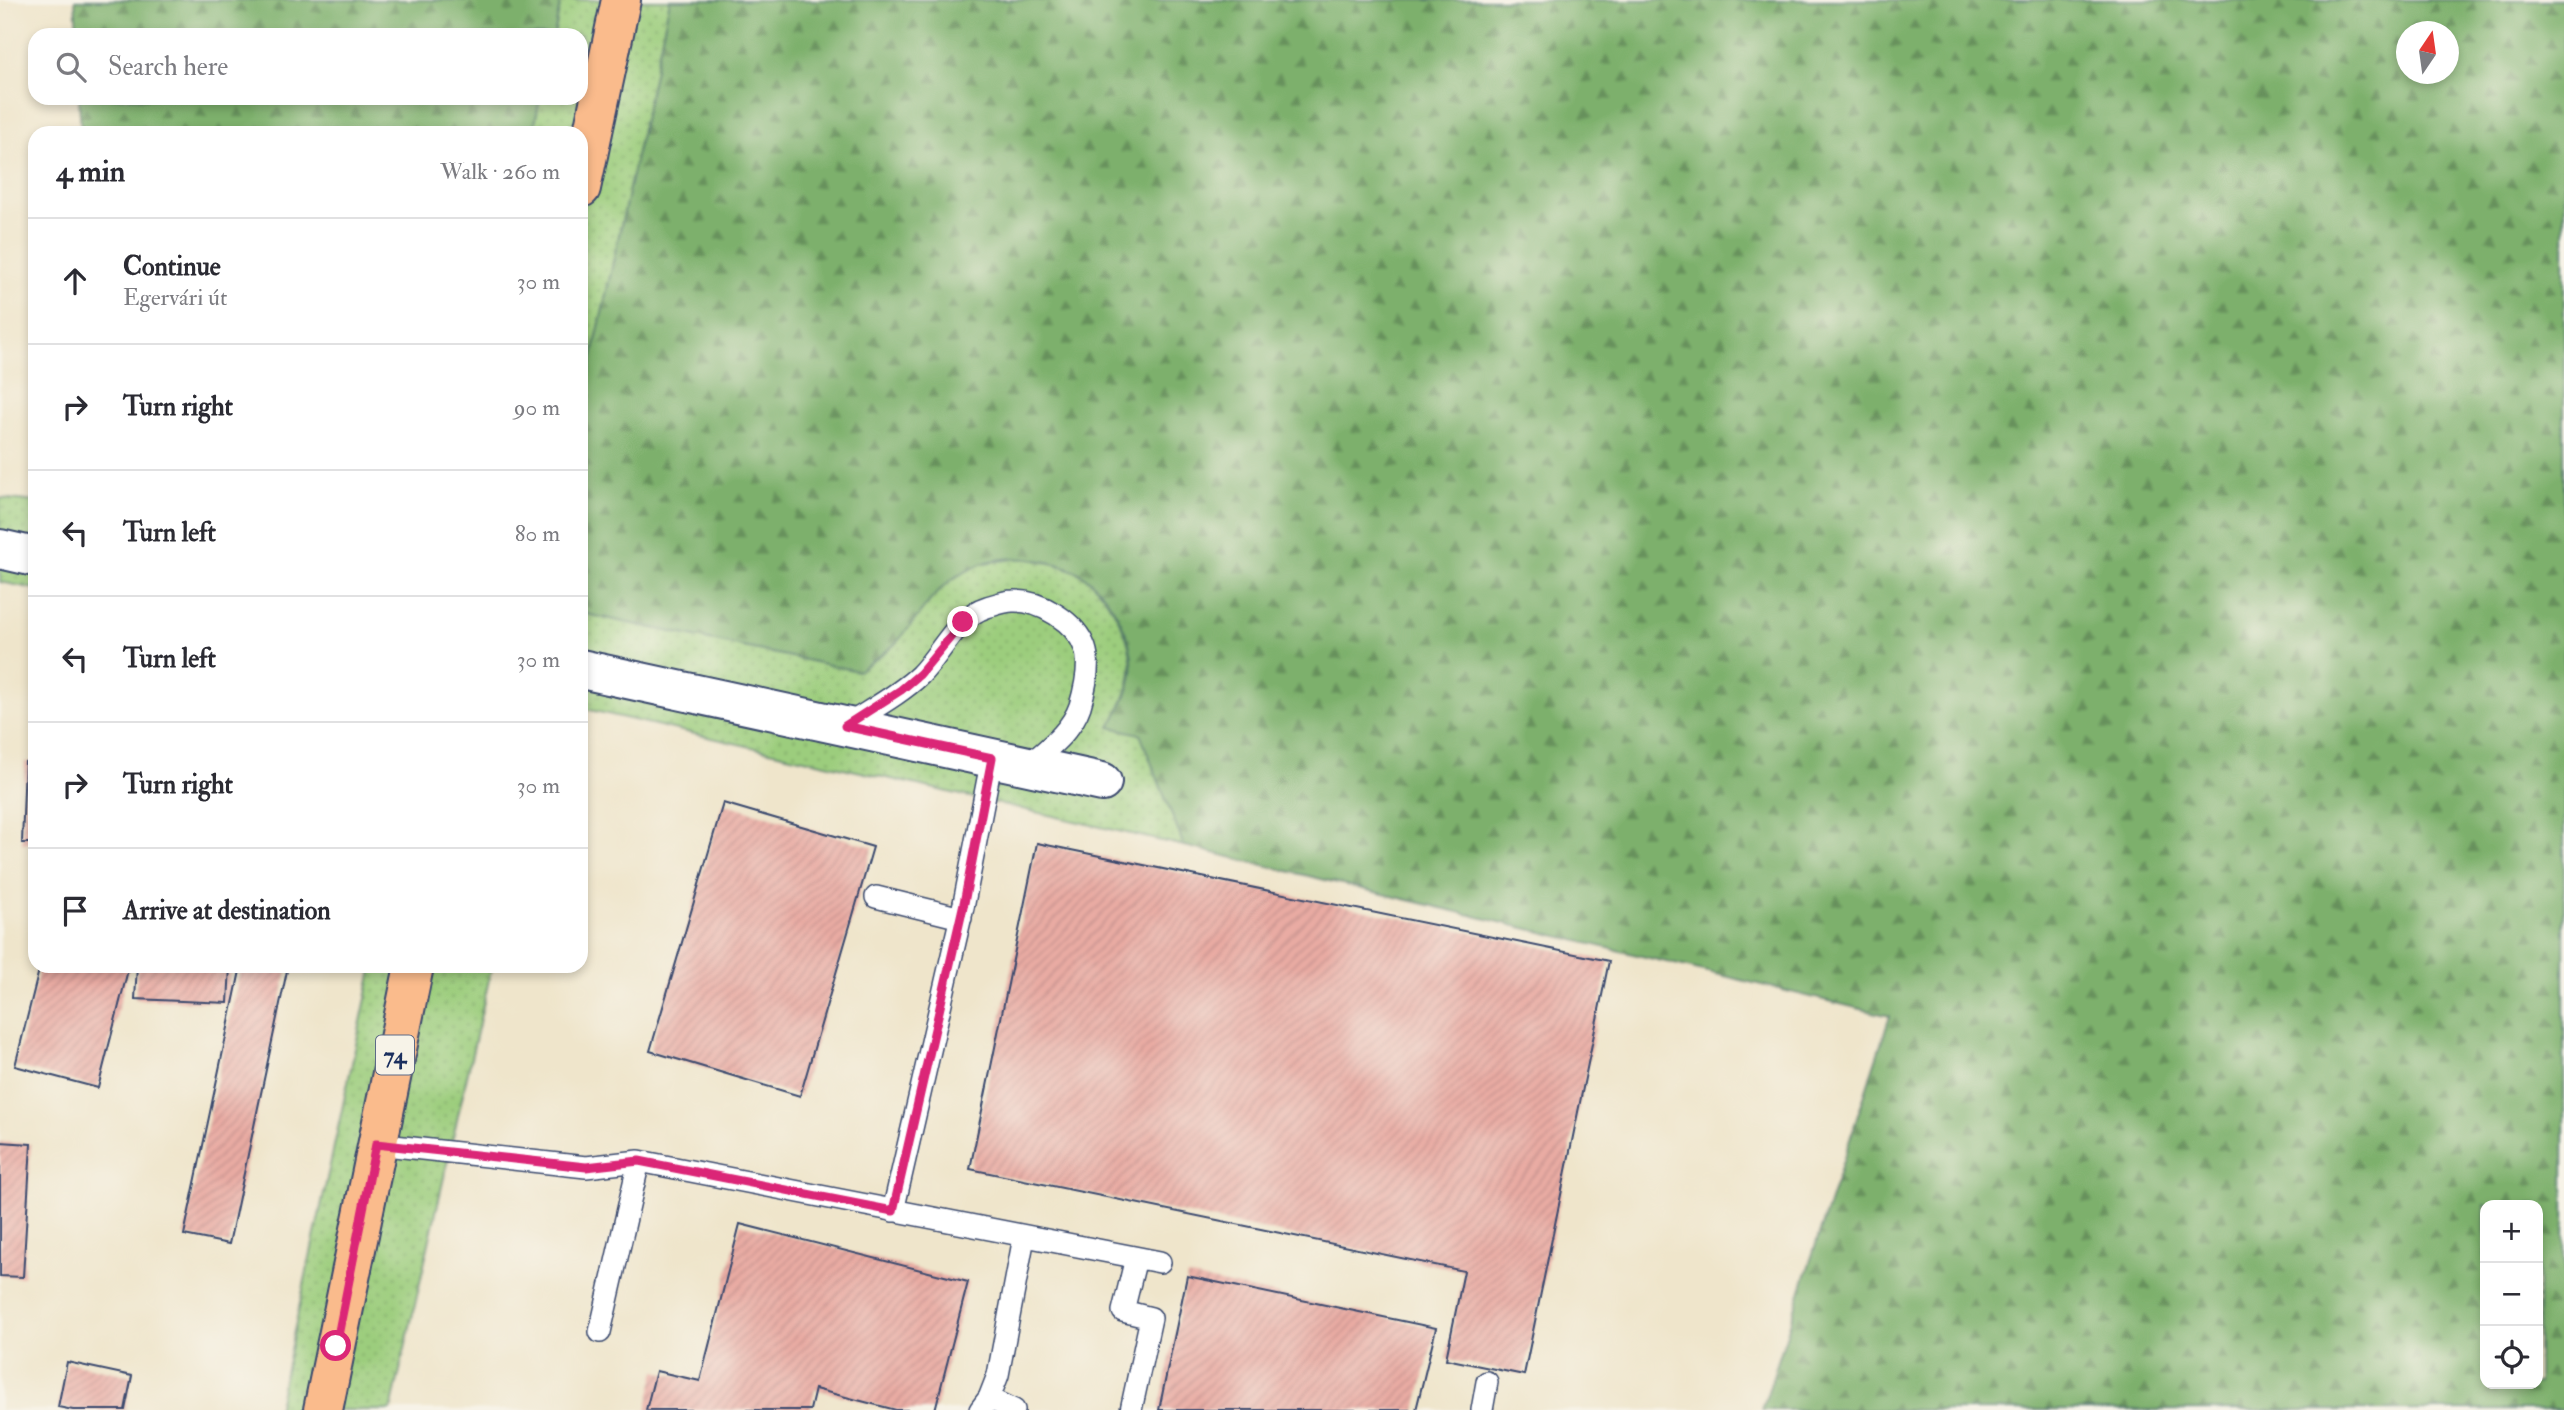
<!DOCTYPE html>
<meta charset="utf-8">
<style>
body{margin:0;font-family:"IM FELL Double Pica",serif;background:#f7f7f7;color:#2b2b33}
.controls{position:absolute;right:21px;bottom:21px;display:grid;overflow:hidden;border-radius:14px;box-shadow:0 4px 10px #0003}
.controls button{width:63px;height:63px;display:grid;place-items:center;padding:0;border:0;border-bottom:2px solid #e1e1e2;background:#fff;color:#2b2b33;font:35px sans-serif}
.compass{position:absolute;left:2396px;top:21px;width:63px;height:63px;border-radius:50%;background:#fff;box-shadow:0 4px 10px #0003;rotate:13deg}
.stop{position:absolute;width:21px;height:21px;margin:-16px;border:5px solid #db2777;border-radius:50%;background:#fff}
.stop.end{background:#db2777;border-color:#fff;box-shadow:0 2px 7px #0008}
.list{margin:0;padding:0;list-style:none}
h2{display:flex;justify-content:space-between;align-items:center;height:91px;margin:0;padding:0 28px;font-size:30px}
h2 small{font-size:23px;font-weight:400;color:#7c7c81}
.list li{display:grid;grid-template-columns:46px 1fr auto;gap:21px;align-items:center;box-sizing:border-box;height:126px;padding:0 28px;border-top:2px solid #e1e1e2}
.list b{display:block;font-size:26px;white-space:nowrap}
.list p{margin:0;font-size:23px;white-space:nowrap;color:#7c7c81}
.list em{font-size:23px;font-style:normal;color:#7c7c81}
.icon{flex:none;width:38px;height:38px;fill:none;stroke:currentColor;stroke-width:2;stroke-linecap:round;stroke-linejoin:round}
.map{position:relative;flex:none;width:2564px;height:1410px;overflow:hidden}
.search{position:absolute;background:#fff;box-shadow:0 4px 10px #0003;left:28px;top:28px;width:560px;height:77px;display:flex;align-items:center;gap:18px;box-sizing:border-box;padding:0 24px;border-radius:21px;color:#7c7c81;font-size:26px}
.panel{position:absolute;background:#fff;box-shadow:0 4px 10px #0003;left:28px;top:126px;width:560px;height:847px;border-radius:21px}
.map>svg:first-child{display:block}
</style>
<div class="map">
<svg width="2564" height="1410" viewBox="0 0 2564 1410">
<defs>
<pattern id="grass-dots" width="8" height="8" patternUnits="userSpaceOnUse" patternTransform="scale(1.75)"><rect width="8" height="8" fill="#9ccd7d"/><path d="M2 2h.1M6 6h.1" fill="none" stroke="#86b06e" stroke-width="1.8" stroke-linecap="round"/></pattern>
<pattern id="forest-firs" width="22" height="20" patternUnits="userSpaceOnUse" patternTransform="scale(1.75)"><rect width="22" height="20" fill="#7db06c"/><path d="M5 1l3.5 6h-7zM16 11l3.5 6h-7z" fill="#66905c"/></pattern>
<pattern id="building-hatch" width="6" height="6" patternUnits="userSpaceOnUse" patternTransform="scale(1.75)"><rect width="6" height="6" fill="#e9aba3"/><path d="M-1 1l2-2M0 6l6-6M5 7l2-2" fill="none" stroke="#c7938f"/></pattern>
</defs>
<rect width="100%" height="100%" fill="#f7f3e8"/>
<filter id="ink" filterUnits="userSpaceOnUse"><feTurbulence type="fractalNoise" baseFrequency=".0143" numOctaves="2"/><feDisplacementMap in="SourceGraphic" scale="14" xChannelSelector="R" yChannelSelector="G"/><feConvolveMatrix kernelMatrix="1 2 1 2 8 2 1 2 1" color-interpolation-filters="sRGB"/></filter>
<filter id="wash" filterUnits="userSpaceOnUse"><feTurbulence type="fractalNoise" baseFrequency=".00686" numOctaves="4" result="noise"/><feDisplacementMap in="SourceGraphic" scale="28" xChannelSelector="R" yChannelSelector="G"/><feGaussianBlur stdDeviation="1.57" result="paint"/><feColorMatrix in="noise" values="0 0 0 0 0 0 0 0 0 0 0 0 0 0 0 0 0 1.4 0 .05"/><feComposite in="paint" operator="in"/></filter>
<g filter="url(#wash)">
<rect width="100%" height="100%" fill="#efe5cb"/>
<path fill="url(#grass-dots)" stroke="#5c7e6e" stroke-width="2" d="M561 0H670L581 410V133H533L540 98H581V35H554Z
M0 498 35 502V589L0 582Z
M1023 558C1045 562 1067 565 1085 577 1096 585 1106 599 1113 610 1140 654 1135 683 1111 726L1140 733 1184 846 581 708V613L858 671 895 644 932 596 955 577 983 563Z
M373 966H492L391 1410H277Z"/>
<path fill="url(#forest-firs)" stroke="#4c7065" stroke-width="2" fill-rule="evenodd" d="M75 0H561L554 35H77Z
M670 0H2564V1410H1762L1890 1016 1184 846 1140 734 1110 727C1120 709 1129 693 1132 673 1135 639 1113 601 1088 579 1064 559 1009 553 981 564 936 581 926 610 897 642 886 654 870 662 858 671L581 613V410ZM2406 32H2448V74H2406ZM2485 1205H2538V1384H2485Z
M79 98H540L533 133H81Z"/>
<g id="blocks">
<path fill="url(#building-hatch)" d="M25 762 35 763V843H22Z
M723 803 873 847 800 1096 650 1051Z
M1037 843 1609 961 1524 1375 1446 1359 1464 1271 970 1169Z
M40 966H129L98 1088 15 1066Z
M137 966H230L228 1003 135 999Z
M241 966H288L229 1244 184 1235Z
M0 1142 31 1144 23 1277 0 1276Z
M740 1224 968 1282 935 1410H896L815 1389 810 1410H646L656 1371 700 1381Z
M1187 1276 1436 1328 1416 1410H1159Z
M67 1362 132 1376 125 1410H73L58 1407Z"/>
</g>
</g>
<g filter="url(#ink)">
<use href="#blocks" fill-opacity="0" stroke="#3b4a6e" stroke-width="2"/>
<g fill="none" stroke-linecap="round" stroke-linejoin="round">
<g stroke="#3b4a6e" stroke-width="24">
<path id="service" d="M846 726C870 710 899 695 920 675 941 654 957 616 987 607 994 605 1005 601 1013 601 1040 600 1076 622 1085 648 1091 665 1085 689 1080 706 1071 732 1048 748 1028 766
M876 897 961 918
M376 1144 586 1167 639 1161 1160 1262
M893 1211 964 903 992 758
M600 1332 639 1161
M989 1398 1014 1410
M980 1410 989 1398 998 1375 1024 1237
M1131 1410 1151 1318 1123 1311 1136 1258
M1482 1410 1487 1382"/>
</g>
<g stroke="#3b4a6e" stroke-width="42">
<path id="minor" d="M0 549 35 557
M581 669 1102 782"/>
</g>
<g stroke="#3b4a6e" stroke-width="42">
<path id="primary" d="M581 188 621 0
M323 1410 414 966"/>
</g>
<use href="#service" stroke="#fff" stroke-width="21"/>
<use href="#minor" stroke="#fff" stroke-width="38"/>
<use href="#primary" stroke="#fabb8c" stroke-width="38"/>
</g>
</g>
<g fill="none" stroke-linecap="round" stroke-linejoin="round" filter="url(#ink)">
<path stroke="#db2777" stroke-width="9" d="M336 1346 376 1144 586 1167 639 1161 893 1211 964 903 992 758 845 726 901 690 920 674 963 622"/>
</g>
<g text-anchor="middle" stroke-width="7" stroke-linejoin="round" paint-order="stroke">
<rect fill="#f7f3e8" stroke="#5d6a87" stroke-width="2" x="376" y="1035.5" width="38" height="39" rx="5"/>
<g font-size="23" font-weight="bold" fill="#1b2f5e">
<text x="395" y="1063">74</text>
</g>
</g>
</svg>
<div class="controls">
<button>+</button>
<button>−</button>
<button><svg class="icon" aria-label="locate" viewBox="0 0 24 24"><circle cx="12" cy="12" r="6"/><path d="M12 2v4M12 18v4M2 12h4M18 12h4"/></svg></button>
</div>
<svg class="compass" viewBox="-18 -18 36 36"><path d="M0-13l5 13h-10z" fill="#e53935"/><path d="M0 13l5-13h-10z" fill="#7c7c81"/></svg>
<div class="stop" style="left:336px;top:1346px"></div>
<div class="stop end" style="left:963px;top:622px"></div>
<div class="search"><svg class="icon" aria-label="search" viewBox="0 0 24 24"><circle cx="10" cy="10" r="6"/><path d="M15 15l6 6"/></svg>Search here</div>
<section class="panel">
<h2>4 min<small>Walk · 260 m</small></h2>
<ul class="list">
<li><svg class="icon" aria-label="ahead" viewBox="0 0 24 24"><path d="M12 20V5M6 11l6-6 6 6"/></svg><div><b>Continue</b><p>Egervári út</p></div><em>30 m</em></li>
<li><svg class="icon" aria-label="right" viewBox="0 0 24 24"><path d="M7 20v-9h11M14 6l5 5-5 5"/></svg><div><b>Turn right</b></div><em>90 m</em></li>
<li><svg class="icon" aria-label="left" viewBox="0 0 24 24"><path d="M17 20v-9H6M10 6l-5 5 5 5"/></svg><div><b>Turn left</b></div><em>80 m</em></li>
<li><svg class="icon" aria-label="left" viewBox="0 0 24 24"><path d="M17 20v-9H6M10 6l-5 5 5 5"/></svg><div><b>Turn left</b></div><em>30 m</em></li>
<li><svg class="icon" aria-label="right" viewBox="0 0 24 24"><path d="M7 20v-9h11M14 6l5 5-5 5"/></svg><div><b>Turn right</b></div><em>30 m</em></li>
<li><svg class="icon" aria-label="arrive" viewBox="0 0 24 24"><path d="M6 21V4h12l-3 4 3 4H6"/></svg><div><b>Arrive at destination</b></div></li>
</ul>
</section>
</div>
